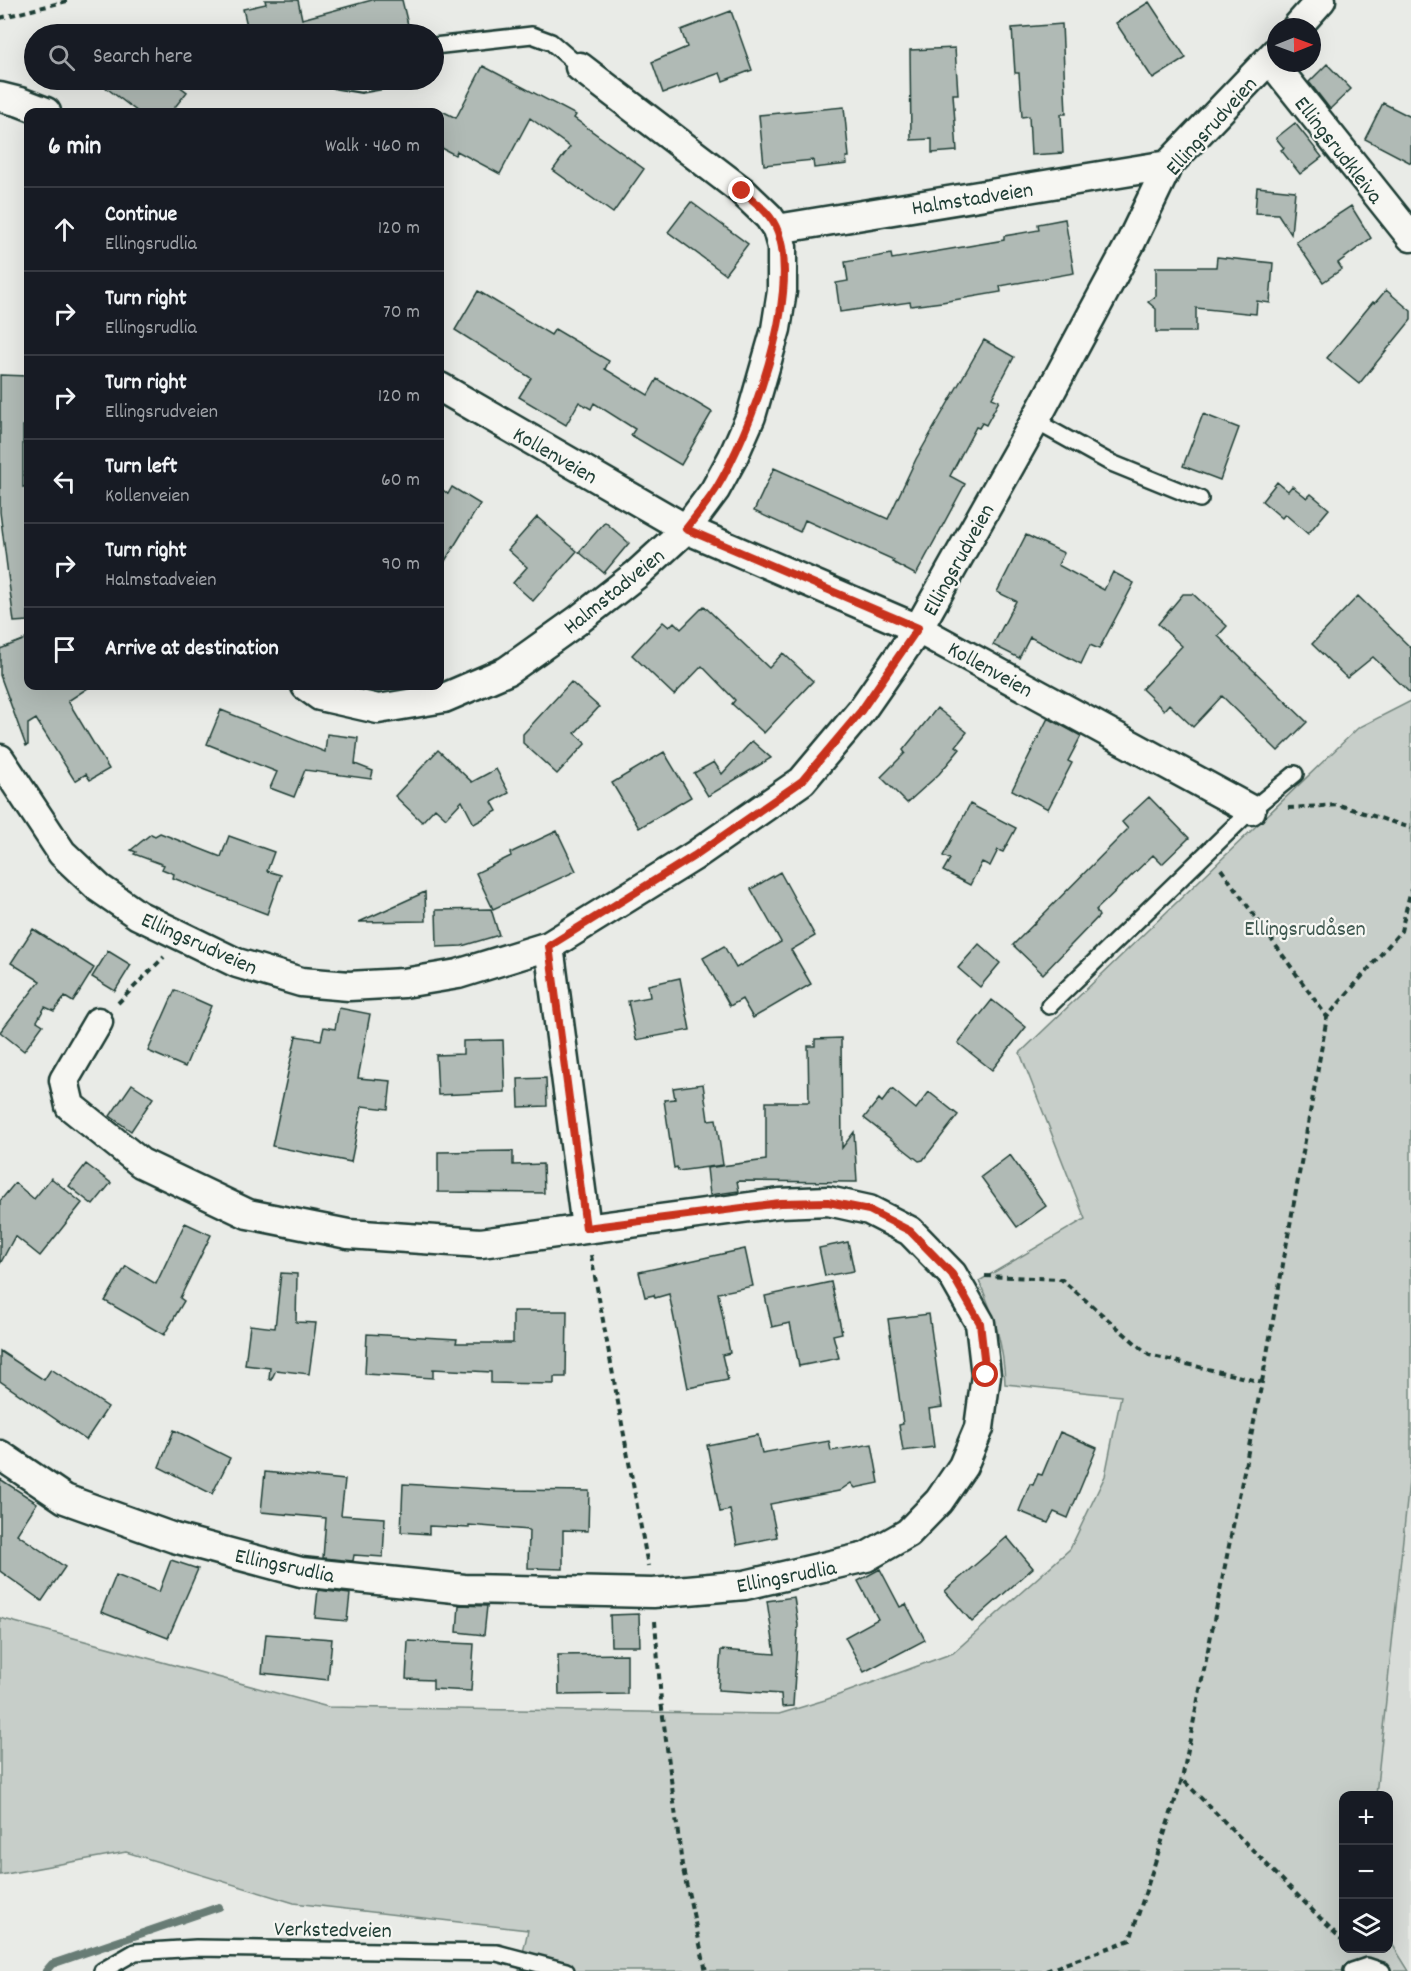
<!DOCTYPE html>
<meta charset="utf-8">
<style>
body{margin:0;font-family:Dekko,sans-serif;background:#20242c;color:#f1f3f6}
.controls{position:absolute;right:18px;bottom:18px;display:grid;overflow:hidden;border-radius:12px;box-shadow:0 6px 24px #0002}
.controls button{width:54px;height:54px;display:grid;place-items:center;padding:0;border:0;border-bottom:2px solid #363941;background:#171b24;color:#f1f3f6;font:30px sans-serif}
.compass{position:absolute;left:1267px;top:18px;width:54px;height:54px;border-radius:50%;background:#171b24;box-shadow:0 6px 24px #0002;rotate:89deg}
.stop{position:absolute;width:18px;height:18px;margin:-14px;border:4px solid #c8321e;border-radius:50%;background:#fff}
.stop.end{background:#c8321e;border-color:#fff;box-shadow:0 2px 6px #0008}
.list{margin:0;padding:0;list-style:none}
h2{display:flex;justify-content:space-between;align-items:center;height:78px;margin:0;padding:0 24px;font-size:26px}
h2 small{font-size:20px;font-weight:400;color:#9ea1a6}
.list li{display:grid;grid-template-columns:39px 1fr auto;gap:18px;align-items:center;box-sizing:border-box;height:84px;padding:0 24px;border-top:2px solid #363941}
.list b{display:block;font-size:22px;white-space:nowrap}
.list p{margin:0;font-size:20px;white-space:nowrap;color:#9ea1a6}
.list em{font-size:20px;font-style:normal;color:#9ea1a6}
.icon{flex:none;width:33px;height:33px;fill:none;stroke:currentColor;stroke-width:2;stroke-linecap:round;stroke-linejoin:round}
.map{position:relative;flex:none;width:1411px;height:1971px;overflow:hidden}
.search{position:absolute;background:#171b24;box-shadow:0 6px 24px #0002;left:24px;top:24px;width:420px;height:66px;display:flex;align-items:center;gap:15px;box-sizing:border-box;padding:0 21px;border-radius:33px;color:#9ea1a6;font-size:22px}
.panel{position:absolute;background:#171b24;box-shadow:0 6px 24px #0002;left:24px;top:108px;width:420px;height:582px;border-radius:12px}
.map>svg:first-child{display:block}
</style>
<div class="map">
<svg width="1411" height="1971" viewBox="0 0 1411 1971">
<rect width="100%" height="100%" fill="#e9ebe7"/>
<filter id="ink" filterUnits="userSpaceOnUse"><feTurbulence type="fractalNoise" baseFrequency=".0167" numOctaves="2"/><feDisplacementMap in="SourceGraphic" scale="12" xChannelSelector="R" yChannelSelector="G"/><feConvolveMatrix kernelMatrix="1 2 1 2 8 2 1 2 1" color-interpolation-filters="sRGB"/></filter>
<g filter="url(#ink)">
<path fill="#d8dcd8" d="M1411 1463V1971L1389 1939 1388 1796H1376Z"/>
<path fill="#c7cec9" stroke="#73867e" stroke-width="1.5" d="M1411 701V1463L1376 1795 1344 1796V1948H1388L1389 1939 1409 1971H519L528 1930 294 1903 126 1852 0 1875V1618L328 1707 779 1714 825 1700 953 1653 1070 1549 1105 1476 1121 1396 1005 1384C1004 1346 994 1315 979 1281L1085 1219 1020 1053 1358 728Z"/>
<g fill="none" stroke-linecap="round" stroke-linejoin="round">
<path stroke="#687c75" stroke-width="8" d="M46 1971 52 1964 219 1907"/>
</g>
<path fill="#b0bab5" stroke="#1f3d34" stroke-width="1.5" d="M265 0H298L302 19 372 0H402L409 29 388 34H249L243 9 266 4Z
M1149 2 1186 58 1153 79 1116 23Z
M731 11 752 70 723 81 720 73 663 93 652 62 687 47 681 30Z
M1062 24 1066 114H1061L1063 153 1031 155 1029 116 1022 117 1019 73H1015L1012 28Z
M955 48 958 94H953L957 151 932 153V139L911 140 910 50Z
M1327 64 1351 89 1330 109 1309 82Z
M483 66 576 115 574 118 644 169 613 213 553 170 570 147 530 118 500 174 457 151 455 155 440 147V110L456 118Z
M96 80H171L187 92 171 112H138Z
M1383 103 1411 117V163L1365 139Z
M844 107 849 157H846L847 164 814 168 813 160 764 165 759 115Z
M1295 123 1322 157 1300 174 1281 150 1284 148 1276 138Z
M1257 187 1295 191 1291 234 1278 214 1255 213Z
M691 202 748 244 725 274 668 232Z
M1351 206 1371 238 1338 263 1342 269 1323 282 1296 242Z
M1065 219 1074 273 1000 286 1001 292 942 302 911 306 910 302 840 312 836 283 848 281 845 262 891 254 892 259 1004 240V236L1039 230 1038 224Z
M1217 257 1273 263 1270 303 1257 301 1256 314 1196 308V332H1156V309L1148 302 1156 296V267H1216Z
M1386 290 1411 311V320L1359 384 1327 358 1373 302 1375 303Z
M478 291 551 335 555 329 609 361 605 369 648 395 657 379 712 412 681 465 631 435 635 429 594 403 591 409 579 402 566 425 519 397 531 378 455 330Z
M984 340 1014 357 992 398 999 401 986 425 982 423 979 428 976 427 950 476 965 484 916 575 892 562 894 560 805 520 800 532 754 511 774 468 888 519 916 459Z
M0 375 28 376V426H23V487L28 486V621L14 622 0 512Z
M1203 414 1239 428 1220 480 1183 466Z
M1277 482 1288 491 1292 486 1307 498 1311 494 1329 509 1308 534 1285 514 1282 518 1262 501Z
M452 487 480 504 440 569V488L448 494Z
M537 517 577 551 533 601 513 583 527 567 508 550Z
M605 522 629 543 604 573 579 552Z
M1026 535 1064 553 1058 565 1104 590 1113 572 1134 583 1099 649 1090 645 1081 664 1030 637 1019 658 993 645 1016 601 997 592Z
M1183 594H1193L1227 626 1218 636 1307 722 1278 751 1222 696 1193 727 1169 704 1164 710 1142 689 1182 646 1158 624Z
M1358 596 1411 648V694L1373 657 1347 678 1312 644Z
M704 606 769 668 783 653 813 681 764 733 732 704 735 700 702 666 674 695 632 655 663 622 669 627 674 622 681 629Z
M28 638V686H91L68 701 109 769 90 780 86 774 75 781 36 719 28 724V745L26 746 0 675V649Z
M571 682 599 707 575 733 586 743 557 774 523 743V734Z
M937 708 967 732 956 746 960 749 939 774 907 803 881 777 905 753 903 750Z
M221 710 325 752 327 734 358 738 355 764 373 771 371 779 305 770 294 797 270 788 277 772 207 744Z
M1048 718 1081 736 1068 761 1072 763 1048 809 1012 790Z
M752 741 771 758 708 796 694 773 714 762 722 774Z
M438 750 472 782 496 769 509 793 492 802 497 811 474 824 462 801 446 818 435 808 422 822 395 796Z
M664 752 691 797 639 828 612 783Z
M1149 797 1189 838 1162 864 1153 855 1096 910 1099 916 1043 974 1013 945 1128 829 1122 822Z
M970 804 1016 828 1003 852 998 850 990 866 982 862 970 885 943 871 950 859 943 856Z
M557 831 576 871 493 909 476 873 511 856 510 853Z
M160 833 221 857 229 836 274 852 267 871 281 875 267 914 173 878 174 874 162 869 164 865 134 854 136 852 131 850 151 834 155 836Z
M780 872 815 936 791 950 811 984 753 1018 742 999 730 1006 703 958 724 946 736 968 781 942 751 889Z
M425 892 426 921 359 922Z
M491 909 499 935 462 946 437 947 436 910Z
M33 929 94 968 73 1002 65 997 54 1011 45 1007 37 1021 43 1025 24 1051 0 1032 40 981 11 963Z
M979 944 1000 963 980 987 958 968Z
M108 951 131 965 115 991 92 977Z
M680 978 690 1030 636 1040 628 1001 650 997 648 985Z
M175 990 211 1006 185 1067 148 1051Z
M992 1000 1026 1027 992 1070 958 1043Z
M339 1008 370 1014 358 1078 391 1081 388 1109 362 1106 351 1162 272 1146 296 1036 321 1040 324 1027 335 1029Z
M841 1038 842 1148 854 1132 857 1182 737 1181 739 1191 710 1195 707 1168 766 1160V1102H809L808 1046H815V1039Z
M503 1040 505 1092 438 1095 436 1055 463 1054V1041Z
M546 1078 547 1106 519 1107 518 1079Z
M132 1084 153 1098 131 1131 110 1116Z
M703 1084 708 1120 716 1119 723 1165 678 1171 677 1167 674 1168 664 1100 675 1099 673 1088Z
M892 1089 916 1109 929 1092 958 1115 923 1160 919 1161 864 1118 879 1099 882 1102Z
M513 1151V1165L543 1164 544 1193 438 1192V1152Z
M1010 1155 1046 1206 1017 1227 981 1177Z
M86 1164 111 1183 93 1205 69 1186Z
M51 1178 82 1203 40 1256 15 1236 0 1264V1201L15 1183 34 1199Z
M185 1223 211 1235 180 1298 184 1301 164 1335 105 1301 126 1266 156 1284Z
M848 1242 854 1271 825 1276 819 1248Z
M745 1249 753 1286 718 1293 730 1353 722 1355 728 1380 688 1388 669 1294 655 1298 654 1295 645 1297 639 1272Z
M281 1273 297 1274 296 1322 316 1323 309 1374 276 1370 271 1380 269 1379 270 1368 245 1365 250 1325 275 1328Z
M831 1282 842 1333 833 1335 839 1358 799 1366 790 1323 772 1327 765 1296Z
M513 1311H567L566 1377H554V1384L491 1383V1372L433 1369V1378L365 1374 367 1334 457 1339 456 1343H513Z
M929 1314 942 1407 929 1409 934 1447 903 1451 899 1425 903 1424 888 1319Z
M0 1351 44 1380 51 1369 108 1407 86 1440 0 1381Z
M174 1430 230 1458 212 1494 159 1467Z
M1060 1432 1097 1448 1068 1518 1054 1512 1048 1523 1019 1511 1030 1484 1033 1485 1038 1474 1042 1475Z
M758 1435 762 1453 829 1441 831 1451 872 1444 879 1483 855 1488 851 1483 839 1491 770 1504 777 1537 737 1545 730 1510 720 1512 707 1445Z
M265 1472 345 1480 341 1515 385 1518 383 1557 354 1555 353 1561 323 1558 326 1518 261 1512Z
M0 1479 37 1503 17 1534 65 1567 42 1601 0 1571Z
M403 1484 507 1490 589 1491 588 1531 563 1530V1569L528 1568 529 1530 469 1525V1528L429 1526V1534L401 1532Z
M1007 1537 1033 1568 972 1622 945 1591Z
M171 1560 198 1569 168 1638 101 1612 116 1575 159 1592Z
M880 1569 900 1607 906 1604 925 1640 864 1672 845 1637 878 1619 858 1581Z
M318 1590 350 1594 347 1621 315 1618Z
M794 1597 798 1625 793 1706 782 1707 781 1694 718 1690 721 1650 775 1654 767 1601Z
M459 1605 487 1606 484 1635 457 1632Z
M639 1614 640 1646H611L610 1615Z
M266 1634 332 1639 328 1680 262 1673Z
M408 1641 474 1644 471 1691 433 1689V1680L406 1679Z
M627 1654V1694L559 1695 558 1655Z"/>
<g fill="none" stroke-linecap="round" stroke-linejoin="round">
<g stroke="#1f3d34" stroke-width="20">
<path id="lane" d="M434 46 532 35 551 42 580 67
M337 80 361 84 384 80
M1035 421 1109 462 1200 499
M1049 1006 1251 810 1295 774
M102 1971 135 1952 196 1948 497 1953 566 1971
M1352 1971 1367 1966 1382 1971"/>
</g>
<g stroke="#1f3d34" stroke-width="33">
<path id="street" d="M1297 27 1321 0
M1270 60 1411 237
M0 97 20 102 46 112
M777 229 1168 165
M440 387 686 529 918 629 1251 810
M306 686 320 696 378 709 444 698 507 671 577 621 637 574 686 529 715 490 733 457 751 416 776 329 782 291V247L777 229 769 217 742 191 580 67
M0 759 62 853 99 888 138 915 237 963 301 982 349 986 404 983 458 974 549 946 694 856 802 781 861 711 918 629 1035 421 1131 242 1168 165 1276 52
M549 946 586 1228
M0 1455 65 1499 174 1538 301 1572 464 1589 653 1593 745 1585 866 1557 908 1533 939 1501 963 1466 979 1428 986 1375 980 1323 952 1274 910 1231 869 1210 828 1201 780 1203 481 1243 348 1234 248 1214 141 1163 70 1106 64 1080 98 1022"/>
</g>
<path stroke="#1f3d34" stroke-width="4" stroke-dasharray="6 4.5" stroke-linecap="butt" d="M0 18 71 0
M1288 808 1339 805 1411 828
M1221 869 1327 1017
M118 1003 164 957
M591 1255 648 1566
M985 1276 1061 1279 1149 1355 1262 1382 1182 1779
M1262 1382 1327 1017 1401 931 1411 889
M655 1621 661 1701 682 1865 706 1971
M1046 1971 1130 1940 1182 1779 1344 1942"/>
<use href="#lane" stroke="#f6f6f2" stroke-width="15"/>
<use href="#street" stroke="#f6f6f2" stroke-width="28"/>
</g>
</g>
<g fill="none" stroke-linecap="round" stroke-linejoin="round" filter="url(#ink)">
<path stroke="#c8321e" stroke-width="8" d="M742 191C755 202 772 214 778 232 801 297 751 432 716 489 707 503 696 516 686 529L918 628 861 711 802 781 694 856 549 946 586 1228 780 1203 828 1202 869 1210 910 1231 952 1274 980 1323 986 1375"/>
</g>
<g text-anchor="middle" stroke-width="4.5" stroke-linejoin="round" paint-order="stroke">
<g font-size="22" fill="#1f3d34" stroke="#f6f6f2">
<text transform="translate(1210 125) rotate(-48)" y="8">Ellingsrudveien</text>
<text transform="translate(1340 149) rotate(52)" y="8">Ellingsrudkleiva</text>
<text transform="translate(972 197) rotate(-9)" y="8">Halmstadveien</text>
<text transform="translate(556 454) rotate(30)" y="8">Kollenveien</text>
<text transform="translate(957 559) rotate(-61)" y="8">Ellingsrudveien</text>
<text transform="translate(613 590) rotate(-39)" y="8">Halmstadveien</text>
<text transform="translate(991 668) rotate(29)" y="8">Kollenveien</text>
<text transform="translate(200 942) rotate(24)" y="8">Ellingsrudveien</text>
<text transform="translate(285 1564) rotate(12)" y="8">Ellingsrudlia</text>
<text transform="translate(786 1575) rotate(-11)" y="8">Ellingsrudlia</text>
<text transform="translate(333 1928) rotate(1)" y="8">Verkstedveien</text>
</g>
<g font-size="22" fill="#415a52" stroke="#f6f6f2">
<text x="1305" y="935">Ellingsrudåsen</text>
</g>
</g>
</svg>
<div class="controls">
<button>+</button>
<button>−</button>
<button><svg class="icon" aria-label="layers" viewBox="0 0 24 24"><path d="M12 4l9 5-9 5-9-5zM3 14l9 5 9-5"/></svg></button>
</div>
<svg class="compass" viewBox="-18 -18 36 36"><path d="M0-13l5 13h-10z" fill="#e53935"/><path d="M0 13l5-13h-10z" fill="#9ea1a6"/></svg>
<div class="stop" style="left:986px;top:1375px"></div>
<div class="stop end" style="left:742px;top:191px"></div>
<div class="search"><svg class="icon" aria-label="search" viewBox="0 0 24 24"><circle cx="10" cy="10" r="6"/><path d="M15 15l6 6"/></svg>Search here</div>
<section class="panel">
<h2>6 min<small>Walk · 460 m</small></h2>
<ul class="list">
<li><svg class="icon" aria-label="ahead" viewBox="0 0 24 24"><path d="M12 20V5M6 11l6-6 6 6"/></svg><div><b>Continue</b><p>Ellingsrudlia</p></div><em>120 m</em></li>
<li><svg class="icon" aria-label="right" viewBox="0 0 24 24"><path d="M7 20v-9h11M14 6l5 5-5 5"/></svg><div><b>Turn right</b><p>Ellingsrudlia</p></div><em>70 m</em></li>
<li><svg class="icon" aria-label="right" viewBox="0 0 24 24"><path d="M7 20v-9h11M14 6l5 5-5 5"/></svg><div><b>Turn right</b><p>Ellingsrudveien</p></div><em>120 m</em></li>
<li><svg class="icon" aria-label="left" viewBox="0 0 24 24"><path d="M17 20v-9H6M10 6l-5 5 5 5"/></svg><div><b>Turn left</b><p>Kollenveien</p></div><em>60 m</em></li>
<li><svg class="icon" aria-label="right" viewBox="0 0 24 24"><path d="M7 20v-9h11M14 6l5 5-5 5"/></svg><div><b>Turn right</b><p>Halmstadveien</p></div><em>90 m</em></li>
<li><svg class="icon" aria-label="arrive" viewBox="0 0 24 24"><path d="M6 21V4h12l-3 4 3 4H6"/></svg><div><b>Arrive at destination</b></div></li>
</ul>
</section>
</div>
